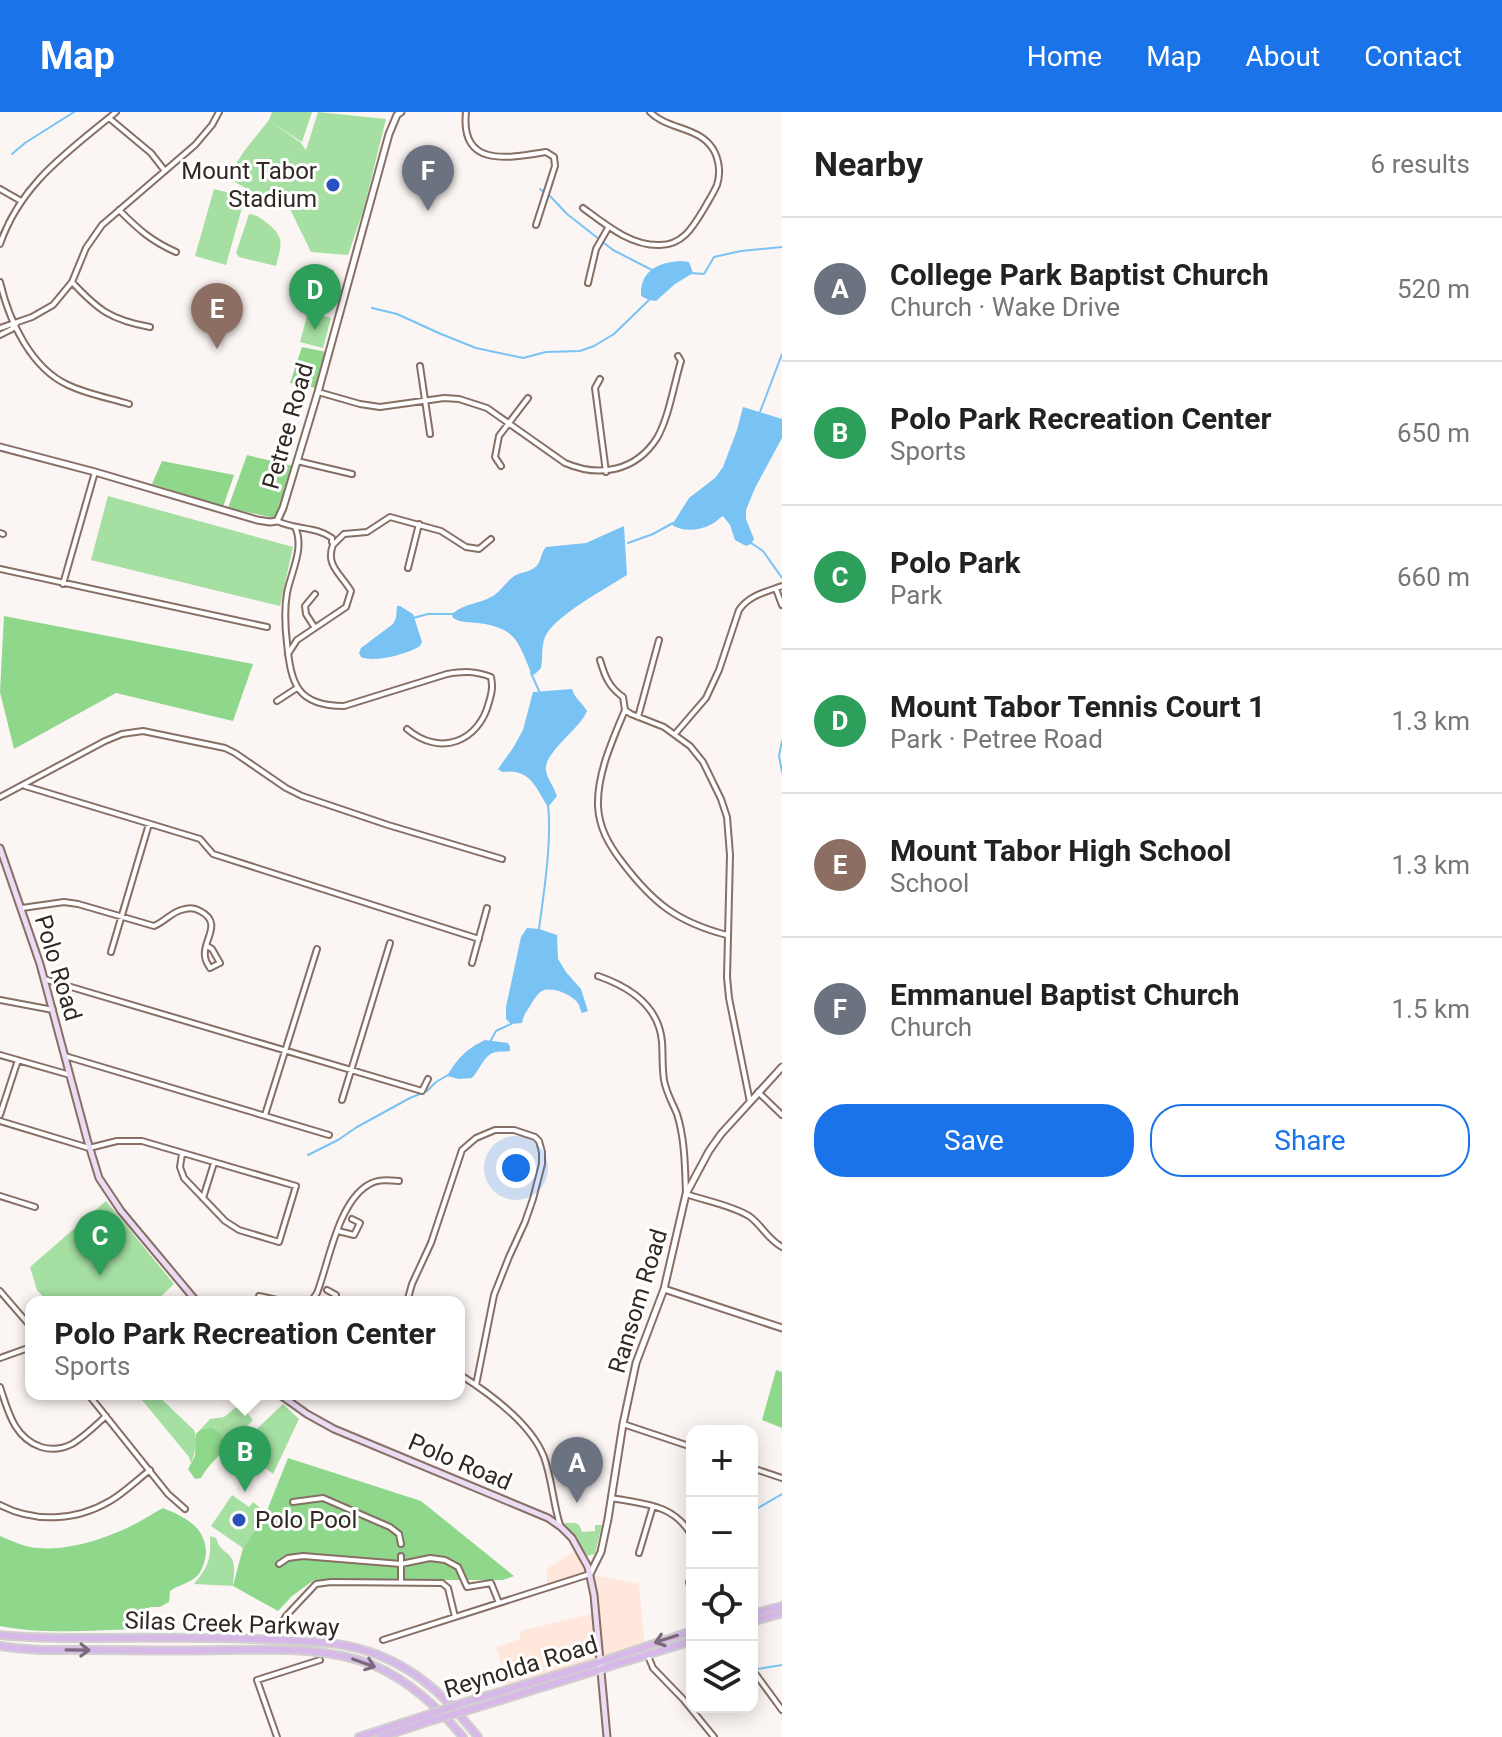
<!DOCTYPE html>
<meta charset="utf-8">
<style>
body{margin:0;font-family:Roboto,sans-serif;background:#f6f6f6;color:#222}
.controls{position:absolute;right:24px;bottom:24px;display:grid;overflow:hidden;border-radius:16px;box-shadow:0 4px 20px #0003}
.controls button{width:72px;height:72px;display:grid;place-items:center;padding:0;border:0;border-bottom:2px solid #e0e0e0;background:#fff;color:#222;font:40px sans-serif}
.you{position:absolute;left:516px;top:1056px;width:28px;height:28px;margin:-20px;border:6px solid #fff;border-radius:50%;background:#1a73e8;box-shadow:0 0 0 12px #1a73e833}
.badge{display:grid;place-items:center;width:52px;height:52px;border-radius:50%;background:#1a73e8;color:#fff;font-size:26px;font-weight:700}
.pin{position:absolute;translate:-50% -66px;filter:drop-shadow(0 2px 4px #0008)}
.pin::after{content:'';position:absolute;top:42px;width:28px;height:24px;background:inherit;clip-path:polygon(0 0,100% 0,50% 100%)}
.popup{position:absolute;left:25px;top:1184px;width:440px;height:104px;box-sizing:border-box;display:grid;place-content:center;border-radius:16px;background:#fff;filter:drop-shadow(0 2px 6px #0005);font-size:26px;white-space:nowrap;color:#767676}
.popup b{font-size:30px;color:#222}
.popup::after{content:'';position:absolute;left:50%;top:100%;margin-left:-16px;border:16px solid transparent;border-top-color:#fff}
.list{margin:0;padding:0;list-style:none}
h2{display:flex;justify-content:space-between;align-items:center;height:104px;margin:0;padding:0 32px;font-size:34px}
h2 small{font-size:26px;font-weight:400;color:#767676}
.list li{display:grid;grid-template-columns:52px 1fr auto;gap:24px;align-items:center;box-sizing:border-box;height:144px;padding:0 32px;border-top:2px solid #e0e0e0}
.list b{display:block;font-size:30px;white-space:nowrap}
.list p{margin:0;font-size:26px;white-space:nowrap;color:#767676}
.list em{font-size:26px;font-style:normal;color:#767676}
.actions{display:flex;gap:16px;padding:24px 32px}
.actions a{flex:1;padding:18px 0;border:2px solid #1a73e8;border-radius:32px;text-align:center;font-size:28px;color:#1a73e8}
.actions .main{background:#1a73e8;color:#fff}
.icon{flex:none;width:44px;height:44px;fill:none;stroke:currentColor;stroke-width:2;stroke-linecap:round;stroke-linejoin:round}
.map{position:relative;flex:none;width:782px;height:1625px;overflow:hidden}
header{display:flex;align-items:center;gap:48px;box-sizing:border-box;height:112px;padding:0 40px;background:#1a73e8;color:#fff}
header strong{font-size:38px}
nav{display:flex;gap:44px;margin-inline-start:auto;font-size:28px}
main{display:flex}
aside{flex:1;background:#fff}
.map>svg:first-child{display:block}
</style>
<header>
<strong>Map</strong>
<nav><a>Home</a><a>Map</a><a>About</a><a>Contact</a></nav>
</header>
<main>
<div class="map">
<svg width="782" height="1625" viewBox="0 0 782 1625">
<rect width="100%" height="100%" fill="#fbf5f3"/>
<path fill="#ffe7dc" d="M579 1436 590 1462 639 1472 645 1540 632 1546 600 1550 508 1578 496 1535 519 1528 521 1519 595 1501 590 1463 547 1476V1457Z"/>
<path fill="#a5dfa2" d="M272 0H312L302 30 271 10 300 30 306 38 318 0 386 7 364 96 348 143 311 140 290 97 259 83 231 68 229 62 245 38 269 8Z
M214 77 245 85 226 153 195 144Z
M249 102C257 103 260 106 267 111 286 126 281 133 276 154L239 145 236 141Z
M311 152 334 158 327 187 304 181Z
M308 200 331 206 323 236 300 230Z
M108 384 293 435 280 494 91 448Z
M106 1089 174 1172 155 1190H48L37 1178 30 1155Z
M137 1282H156L194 1318C198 1328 195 1342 191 1351L189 1345Z
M240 1292 253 1308 228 1334H226C219 1320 218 1316 201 1317L210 1307 224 1305Z
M283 1292 299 1307 273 1362 238 1335Z
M232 1383 249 1395 253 1390 266 1401 243 1436 211 1414Z
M564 1411C576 1411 578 1408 582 1420L595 1419V1413H602L595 1442 587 1444Z
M210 1424 216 1426C221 1441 226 1437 232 1447 236 1455 233 1466 233 1474L194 1472C209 1454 211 1448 210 1424Z"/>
<path fill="#8ed78b" d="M302 235 326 240 316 276 290 271Z
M247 343 293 354 275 406 228 396Z
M162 349 234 363 223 395 152 372Z
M4 504 253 552 233 609 116 581 14 637 0 580Z
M776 1258 782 1260V1316L762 1308Z
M212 1316 220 1321 226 1334C218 1346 208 1353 201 1366L195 1367 188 1357 195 1344 196 1322 201 1317Z
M288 1346 421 1389 514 1464 503 1468H314L292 1484 278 1499 233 1474 243 1436 266 1401Z
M163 1396C184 1405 204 1413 206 1439 206 1446 203 1457 198 1463 191 1471 178 1473 170 1479L169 1490 160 1495H150L143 1502V1517C97 1518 45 1523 0 1514V1424C10 1428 20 1433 30 1435 65 1441 105 1427 135 1412 145 1407 153 1401 163 1396Z"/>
<path fill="#78c3f4" d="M682 149 689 150 693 161 675 172 656 189 649 188 641 184C640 157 660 150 682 149Z
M743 295 782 307V326L755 376 746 398V407L754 427 751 432 746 434 735 428 730 413 723 404C719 406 716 410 712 412 700 419 682 420 672 413L689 386 715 366 723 355 737 318Z
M624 414 627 463C607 476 554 504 545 525 541 535 543 546 541 556L534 563 531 561C518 529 516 516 478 511 469 510 461 511 453 506L452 502C464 491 480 492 493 484 502 478 507 468 516 463 522 460 529 460 534 456 542 451 540 441 546 435L586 431Z
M397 494H400L413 502 422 530 420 534C408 542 374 551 361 545L359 541 361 536 393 512 396 506Z
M572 577C575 587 582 590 587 599 581 616 542 642 546 659 548 668 554 675 557 684L548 695C535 674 530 656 502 660L498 657 513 636 523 618 533 580Z
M527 816 539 817 557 823 558 847 566 860 581 877 588 899 582 901C580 898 580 893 577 890 571 882 551 874 542 879 537 882 533 889 530 894 526 900 523 904 522 911L511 912 506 907V895L521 825Z
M485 928 508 931 510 935V939C505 940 500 939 496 940 484 942 480 958 472 966L459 967 447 964C458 946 466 937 485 928Z"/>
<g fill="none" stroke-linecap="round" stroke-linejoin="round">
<path stroke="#78c3f4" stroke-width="2" d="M12 42 25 31 74 0
M540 77 551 85 567 102 613 138 652 158
M690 161 704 162 714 145 741 139 782 135
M372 196 397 202 441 222 476 236 523 246 546 240 580 239 594 234 614 222 650 187
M760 300 782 242
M628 431 653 422 673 411
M751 431 763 439 782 466
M413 506 428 502H454
M531 561 540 581
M782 629 779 644 782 660
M539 817C544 780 552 729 548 692
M490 930 496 919 511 912
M308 1043 338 1028 357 1015 410 986 427 979 436 970 448 963
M752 1397 758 1396 782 1382
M758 1557 782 1553"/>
<g stroke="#876f65" stroke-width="8">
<path id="minor" d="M466 0C460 56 508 46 546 40L554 45 555 54 536 113
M109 6 151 41 165 59
M0 77 21 89
M583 96C606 113 631 134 660 133 684 133 694 113 705 95 709 88 714 80 717 73 721 61 719 47 713 37 698 14 668 18 650 0
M119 98C138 117 151 129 176 140
M0 132C21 71 68 40 116 0
M0 170C9 209 31 256 68 273 87 282 109 286 129 292
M72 170C98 198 111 208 150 215
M588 171 596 137 608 116
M0 216 32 205 53 193 72 170 86 136 102 113 195 33 212 13 219 0
M0 223 12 217 16 212
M420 254 430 322
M600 267 595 276 606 360
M318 280 360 292 380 295 444 286 459 287 487 296 565 351C600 366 636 359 657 326 669 305 674 272 681 249L678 244
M297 349 352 362
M501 354 495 345 499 324 528 286
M277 409C295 418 316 414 332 426V430
M295 415C305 436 291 460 287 481 284 498 285 514 287 531 291 572 297 594 344 594L447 562C464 559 475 559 491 565 493 575 492 580 489 590 479 630 440 645 407 617
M0 421 3 422
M333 433 344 422 367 420 390 405 441 419 466 435 479 437 491 427
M408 456 419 412
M0 457 267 515
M63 472 95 360
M776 477 782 493
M315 516 306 502 305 494 315 482
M288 542 297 528 346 495 351 479C341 462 325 453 333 433
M600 548C605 565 609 575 623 585L625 598
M277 589 297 576
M625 598 631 602 664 615 690 634 703 650 721 687 727 705 730 743 727 865 729 886 750 990
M625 598C613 627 597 661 598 694 599 716 609 733 622 750 653 791 677 810 727 823
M638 605 659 528
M675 622 706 586 719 558 739 498C749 483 766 480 782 474
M25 674 200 727 213 742 479 827
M0 685 105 629 122 622 143 619 225 636 235 641 286 676 302 684 388 713 502 747
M22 796 64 790 78 792 154 814C164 810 171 801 181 798 188 796 193 795 200 799 224 811 202 829 205 844 205 849 208 852 210 856L220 851 212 837 207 834
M111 840 149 712
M472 851 487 796
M598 864C630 875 659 894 662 930 663 943 662 955 664 968 666 980 672 990 677 1002 685 1027 685 1056 686 1082 706 1089 731 1093 749 1104 762 1113 767 1127 782 1135
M44 867 422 979 428 967
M0 888 53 898
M0 943 70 963
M65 944 329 1023
M758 980 782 1003
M342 988 390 831
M0 1003 18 948
M265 1003 317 837
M0 1009 89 1036 117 1029H142L296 1074 279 1130 239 1118 225 1109 184 1066 180 1055 182 1042
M0 1084 35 1095
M203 1086 214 1051
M338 1119 354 1123 360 1111 352 1107
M327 1178 336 1183 333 1190
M0 1179 31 1215
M259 1184 277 1188
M277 1188 291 1189
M307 1190 312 1188 317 1181C329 1150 338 1091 368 1073 377 1067 388 1068 399 1069
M407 1190 412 1172 431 1131 462 1038 476 1026 495 1018H514L535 1025 539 1029 542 1040V1052L533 1087 525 1110 509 1145 494 1183 476 1273
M0 1246 31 1235
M459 1262C489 1281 531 1311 544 1345 552 1367 553 1391 560 1413
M0 1275C8 1299 14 1326 41 1335 51 1338 62 1337 72 1332 84 1325 95 1314 106 1304
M88 1282 168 1382 185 1397
M623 1312 692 1335
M752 1356 782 1366
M611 1386C644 1392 674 1392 692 1424
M293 1390 323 1386 390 1415 399 1422 401 1432
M0 1393C35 1411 76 1409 110 1389 124 1381 137 1368 150 1358
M639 1441 653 1394
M279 1452 288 1446 303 1444 401 1452 430 1446 445 1448 458 1455 467 1475 491 1471 499 1491
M692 1469 689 1470 692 1482
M401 1470V1444
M280 1514 286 1504 316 1472 331 1470 442 1471 448 1476 455 1505
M383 1528 590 1462
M648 1544 653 1556 683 1587 714 1625
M752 1557 782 1598
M277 1625 257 1568 320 1548"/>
</g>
<g stroke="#876f65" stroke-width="9">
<path id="tertiary" d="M0 335 95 360 257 408 270 410 277 409 283 396 318 280 389 22 397 3 401 0
M664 1177 782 1216
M590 1462 601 1440 608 1407 623 1312 636 1251 664 1177 686 1082 709 1039 721 1022 782 955"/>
</g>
<g stroke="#876f65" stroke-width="9">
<path id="secondary" d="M0 736 40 852 87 1027 99 1066 121 1099 197 1190
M279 1282 307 1302 334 1317 548 1406 561 1415 572 1426 588 1455 594 1483 607 1625"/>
</g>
<g stroke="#d2cfcf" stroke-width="10">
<path id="primary" d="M752 1502 782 1494
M752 1510 782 1501
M0 1523C34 1527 69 1526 103 1526 154 1526 205 1525 255 1527 311 1529 359 1527 408 1558 437 1576 457 1599 478 1625
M0 1534C28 1539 57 1538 86 1538 131 1538 176 1539 221 1538 271 1538 326 1534 373 1553 410 1569 437 1595 463 1625
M466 1590 600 1550 692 1519
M472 1597 692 1529
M359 1625 427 1603
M381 1625 430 1609"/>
</g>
<use href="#minor" stroke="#fff" stroke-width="4"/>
<use href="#tertiary" stroke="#fff" stroke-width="5"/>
<use href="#secondary" stroke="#ebdcf4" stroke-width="5"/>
<use href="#primary" stroke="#d7b9e9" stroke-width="6"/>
<g stroke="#d2cfcf" stroke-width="10" stroke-linecap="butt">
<path id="primary-bridge" d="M427 1603 466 1590
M430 1609 472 1597"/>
</g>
<use href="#primary-bridge" stroke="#d7b9e9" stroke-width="6"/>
</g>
<defs><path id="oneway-shaft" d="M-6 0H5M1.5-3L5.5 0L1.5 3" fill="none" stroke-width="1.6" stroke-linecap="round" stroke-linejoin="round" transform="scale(2)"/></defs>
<g stroke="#7c697c">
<use href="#oneway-shaft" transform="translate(666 1527) rotate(162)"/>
<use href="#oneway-shaft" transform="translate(78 1538) rotate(1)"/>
<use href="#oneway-shaft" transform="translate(364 1551) rotate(20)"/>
</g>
<g fill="#2950bf" stroke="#fff" stroke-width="3">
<circle cx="333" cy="73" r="8"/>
<circle cx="239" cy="1408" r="8"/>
</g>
<g text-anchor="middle" stroke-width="6" stroke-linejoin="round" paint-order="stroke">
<g font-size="24" fill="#312723" stroke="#fff" text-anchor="end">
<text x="317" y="67">Mount Tabor<tspan x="317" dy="28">Stadium</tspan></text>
<text x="255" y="1416" text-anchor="start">Polo Pool</text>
</g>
<g font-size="24" fill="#312723" stroke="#fff">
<text transform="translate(288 314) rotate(-74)" y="8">Petree Road</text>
<text transform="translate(58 856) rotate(73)" y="8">Polo Road</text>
<text transform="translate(638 1189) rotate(-73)" y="8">Ransom Road</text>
<text transform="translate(460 1350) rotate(23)" y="8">Polo Road</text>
<text transform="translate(232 1512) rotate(2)" y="8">Silas Creek Parkway</text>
<text transform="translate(521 1555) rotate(-17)" y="8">Reynolda Road</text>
</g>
</g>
</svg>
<div class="controls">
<button>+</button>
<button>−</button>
<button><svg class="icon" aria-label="locate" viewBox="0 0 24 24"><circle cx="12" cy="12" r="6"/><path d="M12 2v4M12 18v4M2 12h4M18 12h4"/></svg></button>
<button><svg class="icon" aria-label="layers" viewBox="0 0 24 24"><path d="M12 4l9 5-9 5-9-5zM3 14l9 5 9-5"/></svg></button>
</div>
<div class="you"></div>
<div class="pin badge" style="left:577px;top:1391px;background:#6b7280">A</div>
<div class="pin badge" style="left:245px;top:1380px;background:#2e9e5b">B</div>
<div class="popup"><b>Polo Park Recreation Center</b>Sports</div>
<div class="pin badge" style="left:100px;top:1164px;background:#2e9e5b">C</div>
<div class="pin badge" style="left:315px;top:218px;background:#2e9e5b">D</div>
<div class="pin badge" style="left:217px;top:237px;background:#8d6e63">E</div>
<div class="pin badge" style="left:428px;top:99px;background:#6b7280">F</div>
</div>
<aside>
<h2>Nearby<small>6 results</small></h2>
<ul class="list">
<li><span class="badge" style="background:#6b7280">A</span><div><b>College Park Baptist Church</b><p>Church · Wake Drive</p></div><em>520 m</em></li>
<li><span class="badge" style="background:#2e9e5b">B</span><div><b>Polo Park Recreation Center</b><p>Sports</p></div><em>650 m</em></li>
<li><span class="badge" style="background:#2e9e5b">C</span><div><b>Polo Park</b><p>Park</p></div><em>660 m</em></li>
<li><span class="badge" style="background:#2e9e5b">D</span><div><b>Mount Tabor Tennis Court 1</b><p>Park · Petree Road</p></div><em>1.3 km</em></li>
<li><span class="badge" style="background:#8d6e63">E</span><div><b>Mount Tabor High School</b><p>School</p></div><em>1.3 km</em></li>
<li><span class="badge" style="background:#6b7280">F</span><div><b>Emmanuel Baptist Church</b><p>Church</p></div><em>1.5 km</em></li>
</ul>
<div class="actions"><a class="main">Save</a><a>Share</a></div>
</aside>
</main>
